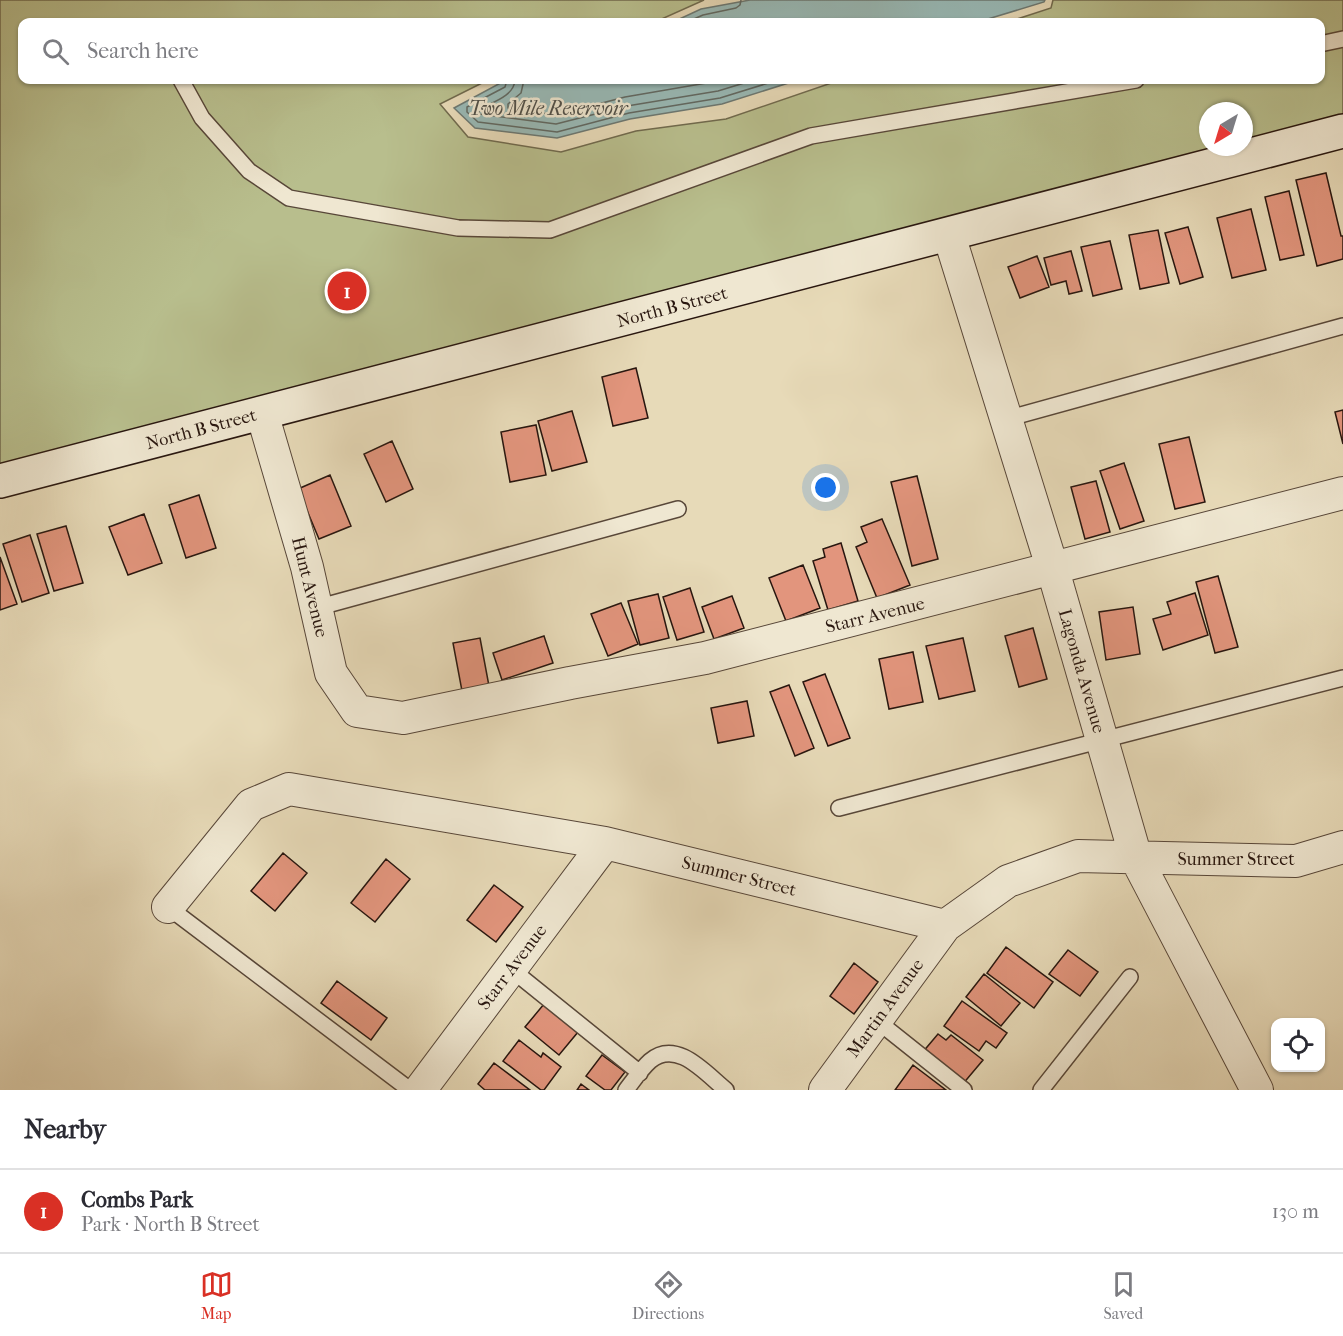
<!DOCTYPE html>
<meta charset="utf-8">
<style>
body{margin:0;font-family:"IM FELL French Canon",serif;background:#f7f7f7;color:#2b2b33}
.controls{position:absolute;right:18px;bottom:18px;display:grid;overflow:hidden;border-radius:12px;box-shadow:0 2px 4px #0004}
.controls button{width:54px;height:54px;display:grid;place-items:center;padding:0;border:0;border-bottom:2px solid #e1e1e2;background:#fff;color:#2b2b33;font:30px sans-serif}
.compass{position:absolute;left:1199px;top:102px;width:54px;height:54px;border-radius:50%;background:#fff;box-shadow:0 2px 4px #0004;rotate:218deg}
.you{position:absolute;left:826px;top:488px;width:21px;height:21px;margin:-15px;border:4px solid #fff;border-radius:50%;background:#1a73e8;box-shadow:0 0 0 9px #1a73e833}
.badge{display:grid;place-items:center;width:39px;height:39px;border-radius:50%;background:#d93025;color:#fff;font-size:20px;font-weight:700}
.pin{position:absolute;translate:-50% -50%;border:3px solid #fff;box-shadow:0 2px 6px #0006}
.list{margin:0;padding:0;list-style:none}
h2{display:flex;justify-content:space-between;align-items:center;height:78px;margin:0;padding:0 24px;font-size:26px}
h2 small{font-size:20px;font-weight:400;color:#7c7c81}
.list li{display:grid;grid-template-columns:39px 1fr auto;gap:18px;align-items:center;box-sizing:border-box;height:84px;padding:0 24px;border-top:2px solid #e1e1e2}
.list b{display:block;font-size:22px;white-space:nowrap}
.list p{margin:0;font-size:20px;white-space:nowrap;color:#7c7c81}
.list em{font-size:20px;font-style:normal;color:#7c7c81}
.icon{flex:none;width:33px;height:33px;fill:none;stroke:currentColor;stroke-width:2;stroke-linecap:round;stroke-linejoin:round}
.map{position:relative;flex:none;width:1343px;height:1090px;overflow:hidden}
.search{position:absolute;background:#fff;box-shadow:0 2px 4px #0004;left:18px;right:18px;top:18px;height:66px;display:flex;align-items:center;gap:15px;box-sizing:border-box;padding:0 21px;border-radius:12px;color:#7c7c81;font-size:22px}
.sheet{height:162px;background:#fff}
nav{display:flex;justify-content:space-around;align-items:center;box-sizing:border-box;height:84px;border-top:2px solid #e1e1e2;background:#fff;font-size:16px;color:#7c7c81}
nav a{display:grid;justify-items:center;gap:3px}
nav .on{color:#d93025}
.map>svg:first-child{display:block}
</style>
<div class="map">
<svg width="1343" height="1090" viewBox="0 0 1343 1090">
<rect width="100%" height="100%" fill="#e7dab8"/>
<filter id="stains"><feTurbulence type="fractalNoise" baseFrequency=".00333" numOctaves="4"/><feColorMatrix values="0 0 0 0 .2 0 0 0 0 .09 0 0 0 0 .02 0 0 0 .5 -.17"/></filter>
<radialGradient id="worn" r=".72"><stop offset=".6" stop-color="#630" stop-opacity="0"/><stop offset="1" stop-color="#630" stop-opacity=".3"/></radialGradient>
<path fill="#b8be8d" stroke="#706a4e" stroke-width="1.5" d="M0 0H704L655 22H22V80H488L440 104 468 137 561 152 636 131 726 119 840 80H1320V22H1008L1051 8 1053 0H1343V120L1244 146V111H1208V147H1241L0 472Z"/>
<path fill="#98b9b6" stroke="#6b7873" stroke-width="1.5" d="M750 0H1045L1044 2 978 22H673L701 9Z
M506 80H798L722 104 630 119 557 138 475 128 454 108Z"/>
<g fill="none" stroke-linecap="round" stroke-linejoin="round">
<path stroke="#606862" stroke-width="1.5" d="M687 22 703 15 736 8 740 5 741 0
M507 80 505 87 467 107V112L478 122 557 132 629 113 720 98 778 80
M515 80C514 96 493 102 480 109L479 114 556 124 627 106 718 91 754 80
M524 80 521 93 508 104V108L556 115 625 97 724 80"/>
</g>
<path fill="#e2957d" stroke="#28160f" stroke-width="1.5" d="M1326 173 1341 236H1343V259L1317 266 1296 180Z
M1289 191 1304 255 1280 260 1265 197Z
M1251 209 1266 270 1232 278 1217 218Z
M1188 227 1203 277 1180 284 1165 233Z
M1158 230 1169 283 1140 289 1129 235Z
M1110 241 1122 289 1093 296 1081 247Z
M1071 251 1082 291 1069 294 1066 281 1051 285 1044 258Z
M1037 256 1049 287 1020 298 1008 267Z
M636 368 648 418 613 426 602 377Z
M1343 410V444L1335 412Z
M572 411 587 462 552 471 538 421Z
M536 425 546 475 510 482 501 432Z
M1189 437 1205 502 1175 509 1159 444Z
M392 441 413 489 386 502 364 454Z
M1124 463 1144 521 1120 529 1100 471Z
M330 475 351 526 319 539 298 489Z
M917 476 938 559 912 566 891 482Z
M1096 481 1110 532 1085 539 1071 487Z
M199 495 216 548 186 558 169 505Z
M144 514 162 563 128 575 109 527Z
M882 519 910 585 877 598 856 547 867 542 861 527Z
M66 526 83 583 54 591 37 534Z
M30 535 49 593 22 602 3 544Z
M841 543 858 601 828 610 813 561 825 557 823 549Z
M0 557 17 604 0 610Z
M803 565 820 608 786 621 769 578Z
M1218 576 1238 647 1215 653 1196 582Z
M690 588 704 632 677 640 663 597Z
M1195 593 1208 635 1163 650 1153 619 1171 614 1167 602Z
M658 594 669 638 640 645 628 601Z
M732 596 744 628 714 639 702 607Z
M621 603 638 644 608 656 591 614Z
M1133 607 1140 654 1106 660 1099 612Z
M1033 628 1047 679 1019 687 1005 636Z
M544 636 553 663 502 680 493 653Z
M480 638 489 686 462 691 453 643Z
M963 638 975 691 939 699 926 646Z
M913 652 923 702 889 709 879 659Z
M825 674 850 738 828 746 803 682Z
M789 685 814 748 795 756 770 692Z
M747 701 754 736 718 743 711 708Z
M283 853 307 873 275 911 251 891Z
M386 859 410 879 375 922 351 903Z
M494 885 523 907 496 942 467 920Z
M1006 947 1053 982 1034 1008 987 973Z
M1068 950 1098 972 1080 996 1049 974Z
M854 963 878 982 854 1014 830 996Z
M984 974 1020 1003 1001 1026 966 997Z
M337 981 387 1018 371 1040 321 1003Z
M962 1001 1007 1033 996 1048 986 1041 979 1051 944 1026Z
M544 1004 578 1032 559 1055 525 1027Z
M938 1034 946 1040 951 1035 983 1060 962 1085 922 1053Z
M519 1040 541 1057 543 1053 561 1067 544 1090H541L503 1061Z
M602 1055 625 1072 611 1090H605L586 1076Z
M494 1063 530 1090H485L478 1084Z
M913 1065 946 1090H895Z
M581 1084 589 1090H577Z"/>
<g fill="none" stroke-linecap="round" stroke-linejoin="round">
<g stroke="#584739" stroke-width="18">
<path id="service" d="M1320 44 1343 39
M181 80 202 118 249 171 289 198 458 228 550 230 811 136 1136 80
M1006 419 1343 326
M316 608 678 509
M839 808 1343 678
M168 907 410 1090
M511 969 640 1073
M876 1020 964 1090
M626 1090C633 1081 641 1069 650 1061 677 1038 706 1074 726 1090
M1041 1090 1130 977"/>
</g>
<g stroke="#584739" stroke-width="34">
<path id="minor" d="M949 235 1053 570 1136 858 1257 1090
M262 413 307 567 331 673 357 711 403 718 570 683 705 658 1343 493
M168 907 251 805 289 789 605 843 945 926 1008 881 1078 856 1296 861 1343 847
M420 1090 605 843
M825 1090 945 926"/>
</g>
<g stroke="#28160f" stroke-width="36">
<path id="secondary" d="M0 481 1343 131"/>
</g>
<use href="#service" stroke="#efe7d1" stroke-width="15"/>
<use href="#minor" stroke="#efe7d1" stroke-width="32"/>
<use href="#secondary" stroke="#efe7d1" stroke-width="33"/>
</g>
<g text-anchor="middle" stroke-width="5" stroke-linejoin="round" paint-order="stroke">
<g font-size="18" fill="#28160f" stroke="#efe7d1">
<text transform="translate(672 307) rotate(-15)" y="6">North B Street</text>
<text transform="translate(201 429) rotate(-15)" y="6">North B Street</text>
<text transform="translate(310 587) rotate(76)" y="6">Hunt Avenue</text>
<text transform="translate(875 615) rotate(-14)" y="6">Starr Avenue</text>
<text transform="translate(1082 671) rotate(74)" y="6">Lagonda Avenue</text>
<text x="1236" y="865">Summer Street</text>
<text transform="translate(739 876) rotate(14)" y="6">Summer Street</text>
<text transform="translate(512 967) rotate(-53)" y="6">Starr Avenue</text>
<text transform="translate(885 1008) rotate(-54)" y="6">Martin Avenue</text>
</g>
<g font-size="20" font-style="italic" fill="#4f4f49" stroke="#efe7d1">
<text x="548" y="115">Two Mile Reservoir</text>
</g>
</g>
<rect width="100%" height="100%" filter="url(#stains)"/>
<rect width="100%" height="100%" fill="url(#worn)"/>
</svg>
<div class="controls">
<button><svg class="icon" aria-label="locate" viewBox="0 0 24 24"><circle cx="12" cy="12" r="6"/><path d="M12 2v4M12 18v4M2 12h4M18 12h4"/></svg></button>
</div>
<svg class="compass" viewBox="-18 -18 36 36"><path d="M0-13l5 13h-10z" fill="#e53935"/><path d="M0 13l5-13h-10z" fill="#7c7c81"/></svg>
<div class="you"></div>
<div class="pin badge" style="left:347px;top:291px">1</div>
<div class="search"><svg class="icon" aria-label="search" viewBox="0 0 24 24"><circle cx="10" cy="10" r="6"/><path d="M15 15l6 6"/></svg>Search here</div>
</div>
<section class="sheet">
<h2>Nearby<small></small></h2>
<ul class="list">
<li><span class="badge">1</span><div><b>Combs Park</b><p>Park · North B Street</p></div><em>130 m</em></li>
</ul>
</section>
<nav>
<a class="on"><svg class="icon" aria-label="map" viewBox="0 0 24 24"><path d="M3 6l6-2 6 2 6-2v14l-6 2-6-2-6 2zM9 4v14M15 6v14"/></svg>Map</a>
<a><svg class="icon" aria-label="directions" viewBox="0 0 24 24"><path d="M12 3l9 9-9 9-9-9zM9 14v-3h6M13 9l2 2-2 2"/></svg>Directions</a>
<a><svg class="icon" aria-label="saved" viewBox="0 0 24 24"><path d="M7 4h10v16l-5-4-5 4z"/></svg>Saved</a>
</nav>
